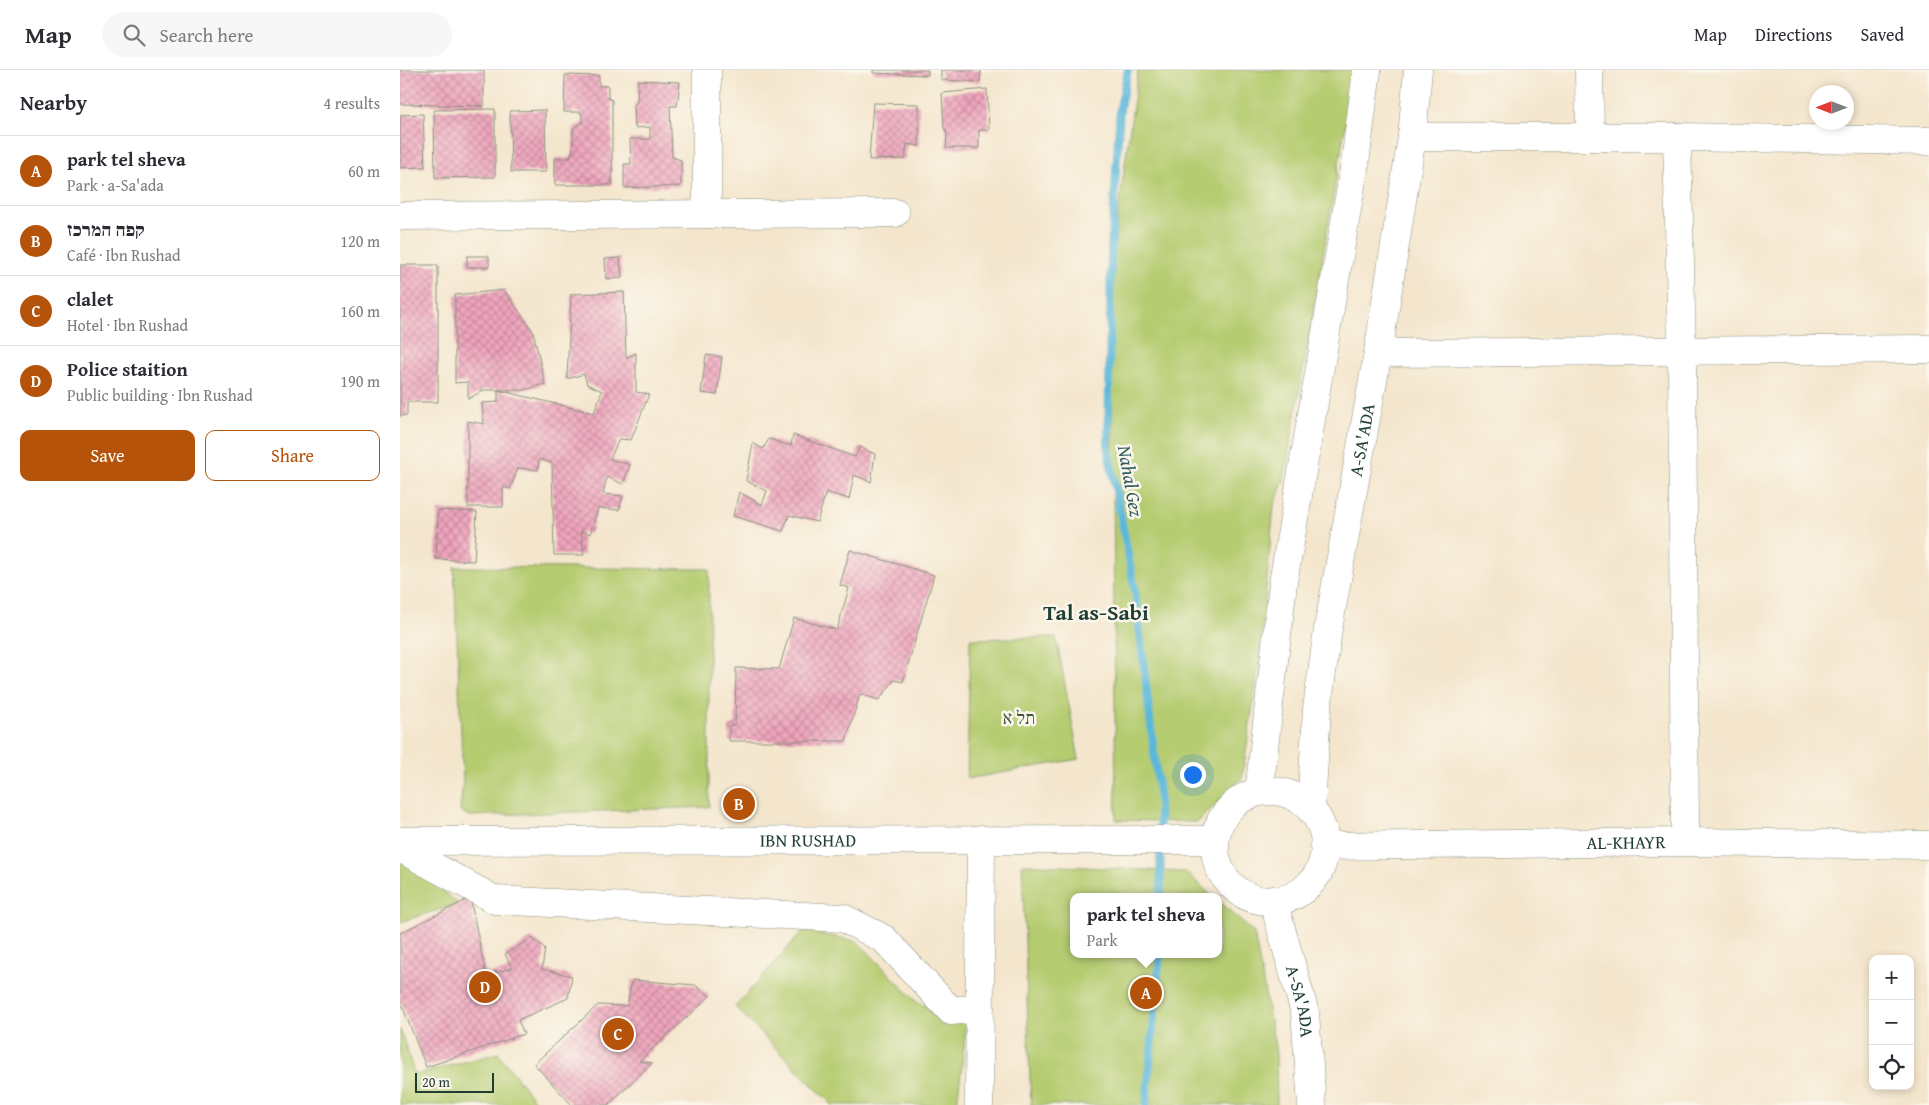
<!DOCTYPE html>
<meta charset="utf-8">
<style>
body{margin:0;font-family:"Gentium Book Plus","Frank Ruhl Libre",serif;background:#f7f7f7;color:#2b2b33}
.controls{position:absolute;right:15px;bottom:15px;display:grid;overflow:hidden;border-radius:10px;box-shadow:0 2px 8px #0003}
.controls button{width:45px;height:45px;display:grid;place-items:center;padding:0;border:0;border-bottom:1px solid #e1e1e2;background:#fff;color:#2b2b33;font:25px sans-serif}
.compass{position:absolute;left:1409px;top:15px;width:45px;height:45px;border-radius:50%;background:#fff;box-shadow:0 2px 8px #0003;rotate:270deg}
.scale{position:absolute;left:15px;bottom:12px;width:79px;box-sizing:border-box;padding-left:5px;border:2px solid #1f3d34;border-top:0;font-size:14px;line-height:18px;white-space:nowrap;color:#1f3d34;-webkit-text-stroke:4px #fbf7ec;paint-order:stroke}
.you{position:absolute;left:792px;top:704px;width:18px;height:18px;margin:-12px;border:4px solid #fff;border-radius:50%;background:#1a73e8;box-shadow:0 0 0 8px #1a73e833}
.badge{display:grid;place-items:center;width:32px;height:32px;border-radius:50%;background:#b45309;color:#fff;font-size:16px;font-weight:700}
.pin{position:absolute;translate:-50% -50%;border:2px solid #fff;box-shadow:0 1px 5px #0006}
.popup{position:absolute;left:670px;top:823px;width:152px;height:65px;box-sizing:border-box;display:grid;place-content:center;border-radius:10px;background:#fff;filter:drop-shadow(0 1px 4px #0005);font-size:16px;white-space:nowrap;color:#7c7c81}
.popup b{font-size:19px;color:#2b2b33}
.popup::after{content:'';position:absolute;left:50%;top:100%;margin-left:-10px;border:10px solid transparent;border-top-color:#fff}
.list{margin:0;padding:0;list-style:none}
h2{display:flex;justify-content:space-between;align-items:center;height:65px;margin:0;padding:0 20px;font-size:21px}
h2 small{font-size:16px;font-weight:400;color:#7c7c81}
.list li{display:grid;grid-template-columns:32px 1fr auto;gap:15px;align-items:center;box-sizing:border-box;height:70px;padding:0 20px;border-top:1px solid #e1e1e2}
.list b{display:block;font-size:19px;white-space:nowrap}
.list p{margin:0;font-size:16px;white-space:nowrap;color:#7c7c81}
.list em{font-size:16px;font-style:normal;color:#7c7c81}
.actions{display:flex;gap:10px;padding:15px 20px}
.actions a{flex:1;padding:11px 0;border:1px solid #b45309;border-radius:10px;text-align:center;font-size:18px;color:#b45309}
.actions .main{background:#b45309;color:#fff}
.icon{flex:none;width:28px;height:28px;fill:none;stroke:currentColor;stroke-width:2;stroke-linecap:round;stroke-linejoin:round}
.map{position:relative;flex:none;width:1529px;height:1035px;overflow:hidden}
header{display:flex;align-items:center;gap:30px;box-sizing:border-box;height:70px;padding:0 25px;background:#fff;border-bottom:1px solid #e1e1e2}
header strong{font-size:24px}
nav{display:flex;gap:28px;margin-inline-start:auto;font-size:18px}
.search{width:350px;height:45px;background:#f7f7f7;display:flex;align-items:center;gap:12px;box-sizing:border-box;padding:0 18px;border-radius:28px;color:#7c7c81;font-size:19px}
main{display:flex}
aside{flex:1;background:#fff}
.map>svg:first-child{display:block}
</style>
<header>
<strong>Map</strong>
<div class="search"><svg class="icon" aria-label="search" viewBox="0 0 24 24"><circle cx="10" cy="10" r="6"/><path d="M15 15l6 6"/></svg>Search here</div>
<nav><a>Map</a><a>Directions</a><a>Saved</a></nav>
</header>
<main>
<aside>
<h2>Nearby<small>4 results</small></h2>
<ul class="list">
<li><span class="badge">A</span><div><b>park tel sheva</b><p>Park · a-Sa'ada</p></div><em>60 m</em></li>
<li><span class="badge">B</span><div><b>קפה המרכז</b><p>Café · Ibn Rushad</p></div><em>120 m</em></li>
<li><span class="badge">C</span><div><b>clalet</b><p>Hotel · Ibn Rushad</p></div><em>160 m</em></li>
<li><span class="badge">D</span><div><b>Police staition</b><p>Public building · Ibn Rushad</p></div><em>190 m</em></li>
</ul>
<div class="actions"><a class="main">Save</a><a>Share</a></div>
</aside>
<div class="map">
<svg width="1529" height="1035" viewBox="0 0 1529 1035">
<defs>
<pattern id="building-cross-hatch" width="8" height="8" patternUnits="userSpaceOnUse" patternTransform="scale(1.25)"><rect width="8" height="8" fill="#f0a4bd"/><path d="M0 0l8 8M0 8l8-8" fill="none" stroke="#c2879a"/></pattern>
</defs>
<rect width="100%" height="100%" fill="#fbf7ec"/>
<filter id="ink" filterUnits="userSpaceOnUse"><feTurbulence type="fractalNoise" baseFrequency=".02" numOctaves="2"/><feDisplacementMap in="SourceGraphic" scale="10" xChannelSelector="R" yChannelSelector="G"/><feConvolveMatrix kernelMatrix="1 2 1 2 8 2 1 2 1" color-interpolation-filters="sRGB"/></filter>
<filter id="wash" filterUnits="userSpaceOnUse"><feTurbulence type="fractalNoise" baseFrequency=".0096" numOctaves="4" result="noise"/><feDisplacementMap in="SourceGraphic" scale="20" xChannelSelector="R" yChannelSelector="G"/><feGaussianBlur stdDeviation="1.12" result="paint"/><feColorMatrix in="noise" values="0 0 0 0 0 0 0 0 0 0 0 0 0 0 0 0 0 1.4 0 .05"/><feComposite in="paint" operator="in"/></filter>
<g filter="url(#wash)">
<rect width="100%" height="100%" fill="#f4e6cd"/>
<path fill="#b6cc71" stroke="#6a8452" d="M738 0H955L884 410 874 436 858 601 842 708 798 752 716 750 711 195Z
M54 497 309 499V737L69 746 60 741 63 711Z
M656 567 679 689 567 709 570 569Z
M0 782 58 834 0 852Z
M622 794 786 802 813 827H674V884H818L819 831 854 863 876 983 877 1035H631Z
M403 861 457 871 518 933 567 951 557 1035H432L335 937Z
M0 959 15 1005 98 983 138 1035H0Z"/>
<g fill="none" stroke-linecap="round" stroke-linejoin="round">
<path stroke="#5bb8d9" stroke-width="8" d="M728 0 720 37 711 182 708 379 735 521 759 725 761 827
M746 1035 760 884"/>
</g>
<g id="blocks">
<path fill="url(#building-cross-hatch)" d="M0 0H84V36L0 34Z
M473 0H528V5L473 3Z
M541 0H581L580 12 541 10Z
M165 5 199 6V16H208V28L212 30V115H155V88H170L173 78V58L183 52 181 42H164Z
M238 10 280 12 277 36H270L272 87 281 90V116L224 118V94H231L230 69H250V57L235 58 234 35 237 32Z
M587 19 589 60H579V78H546L547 62 544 58 542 23Z
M473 33 519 34V76L507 74 505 89 469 90Z
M95 39V107L35 108 34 40Z
M145 40 146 102H111L110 41Z
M23 44 25 97 0 98V45Z
M67 186H89V197H67Z
M220 188 222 208 206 209 205 189Z
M0 195H38V332H7V345L0 346Z
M104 220 133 261 145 314 124 320H84L68 329V312L55 313V225Z
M224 222 226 288 236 283V322L249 324 231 370 219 369 210 389 230 395 223 414 207 407 203 424 223 426 219 440 198 438 190 464 181 461 184 485H154L152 393 139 389 138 400 118 398 110 419 103 417V437H68V351L84 354 82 333 98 332V320L194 343 202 321 187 314 184 304 167 309 171 224Z
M306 285 322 287 317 325 301 323Z
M393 365 455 387 460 377 475 384 471 412 454 405 449 429 426 422 417 452 389 445 383 461 333 446 339 422 362 435 367 421 346 411 353 373 363 379 369 369 391 376Z
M38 440 77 442 74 491 36 489Z
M450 480 534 505 503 612 494 610 479 630 460 624 446 671H329V656L335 654 336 598 379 599 394 548 437 560 449 518 440 515Z
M70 828 86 905 112 898 105 884 132 868 145 878 142 899 172 906 168 928 118 950 124 964 26 997 0 930V863Z
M232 910 295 915 310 926 239 991 252 993 208 1035H172L134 994 198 935 227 936Z"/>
</g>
</g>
<g filter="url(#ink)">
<use href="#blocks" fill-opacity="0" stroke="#8a9280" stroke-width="1"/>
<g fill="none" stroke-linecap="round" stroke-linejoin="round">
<g stroke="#8a9280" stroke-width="29">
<g id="minor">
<path d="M307 0V144"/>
<path d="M1189 0 1190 67"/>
<path d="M1012 67H1277L1529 71"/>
<path d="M1277 67 1282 281 1285 772"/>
<path d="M0 146 495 143"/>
<path d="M978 283 1529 279"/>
<circle cx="870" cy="776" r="55"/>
<path d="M859 722 883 513 955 93 967 0"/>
<path id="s1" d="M911 740 917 639 928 559 978 283 1012 67 1018 0"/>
<path id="s2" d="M0 771 814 770"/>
<path id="s3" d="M924 776 1285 772 1529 775"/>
<path d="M0 778 95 830 443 848 484 869 551 941 580 938"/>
<path id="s4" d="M873 830 905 943 912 1035"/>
<path d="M579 1035 581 769"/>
</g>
</g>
<use href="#minor" stroke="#fff" stroke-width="28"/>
</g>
</g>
<g text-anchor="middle" stroke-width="5" stroke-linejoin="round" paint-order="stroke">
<g font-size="18" fill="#1f3d34" stroke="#fbf7ec">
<text dy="6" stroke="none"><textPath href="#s1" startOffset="374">A-SA'ADA</textPath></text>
<text dy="6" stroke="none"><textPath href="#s2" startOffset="408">IBN RUSHAD</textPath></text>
<text dy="6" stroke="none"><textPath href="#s3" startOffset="302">AL-KHAYR</textPath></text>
<text dy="6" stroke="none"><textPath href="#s4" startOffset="105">A-SA'ADA</textPath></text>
</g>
<g font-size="18" fill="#3d5a40" stroke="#fbf7ec">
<text x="619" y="654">תל א</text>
</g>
<g font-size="19" font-style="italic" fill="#2e5c5d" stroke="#fbf7ec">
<text transform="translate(731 411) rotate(80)" y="7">Nahal Gez</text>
</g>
<g font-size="22" font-weight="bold" fill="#1f3d34" stroke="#fbf7ec">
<text x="696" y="550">Tal as-Sabi</text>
</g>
</g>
</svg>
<div class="controls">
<button>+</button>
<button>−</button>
<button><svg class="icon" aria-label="locate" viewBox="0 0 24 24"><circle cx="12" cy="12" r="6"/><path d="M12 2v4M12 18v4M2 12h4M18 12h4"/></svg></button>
</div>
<svg class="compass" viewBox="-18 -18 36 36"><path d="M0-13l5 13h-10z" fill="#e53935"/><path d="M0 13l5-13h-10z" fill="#7c7c81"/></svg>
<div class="scale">20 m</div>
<div class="you"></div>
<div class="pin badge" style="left:746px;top:923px">A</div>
<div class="popup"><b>park tel sheva</b>Park</div>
<div class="pin badge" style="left:339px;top:734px">B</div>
<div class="pin badge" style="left:218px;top:964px">C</div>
<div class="pin badge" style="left:85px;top:917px">D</div>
</div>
</main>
